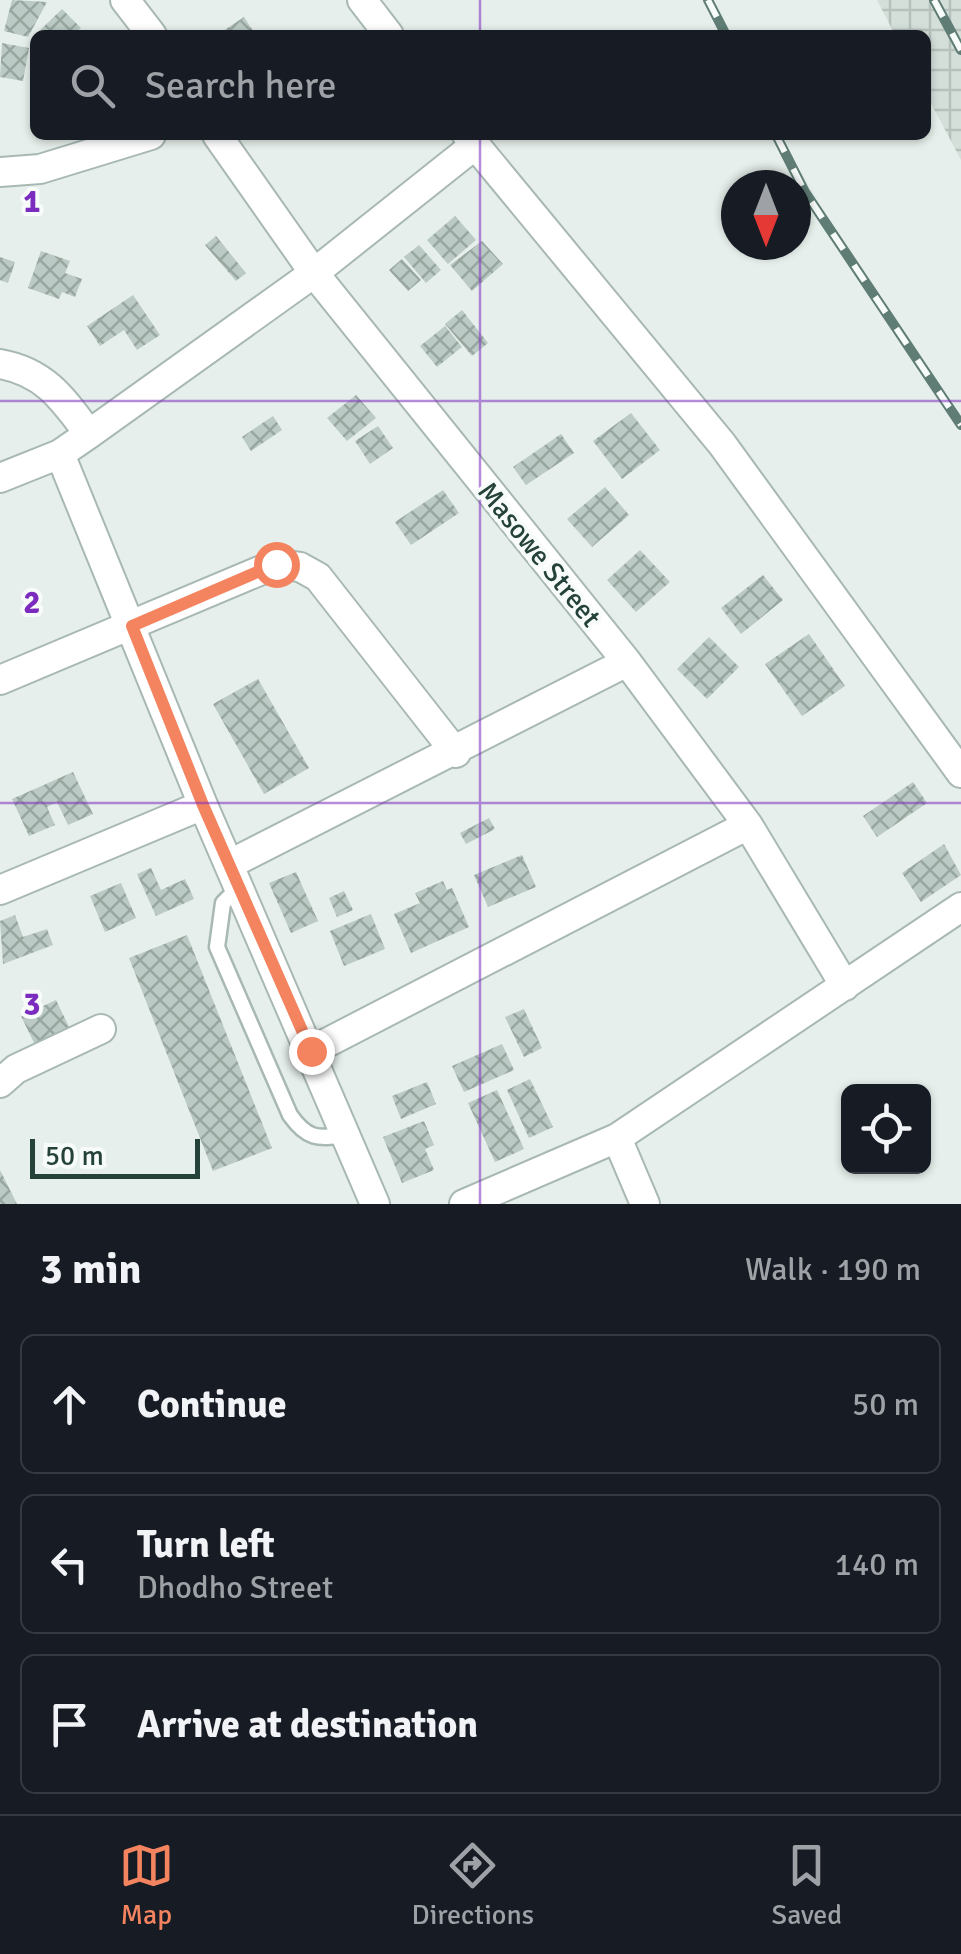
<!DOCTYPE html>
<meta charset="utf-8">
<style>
body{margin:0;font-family:Signika,sans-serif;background:#242831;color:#f1f3f6}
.controls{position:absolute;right:30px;bottom:30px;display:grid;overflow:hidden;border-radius:15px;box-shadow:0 2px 8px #0004}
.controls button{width:90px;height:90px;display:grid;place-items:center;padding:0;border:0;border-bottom:2px solid #363941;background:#171b24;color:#f1f3f6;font:50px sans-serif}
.compass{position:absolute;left:721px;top:170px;width:90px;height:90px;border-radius:50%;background:#171b24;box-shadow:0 2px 8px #0004;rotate:180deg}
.scale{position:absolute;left:30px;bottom:25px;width:170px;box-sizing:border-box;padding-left:10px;border:5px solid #24423a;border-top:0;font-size:28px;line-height:35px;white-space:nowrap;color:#24423a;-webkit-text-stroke:8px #f7fbf9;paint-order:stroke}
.stop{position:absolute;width:30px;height:30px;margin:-22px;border:8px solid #f4845f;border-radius:50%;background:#fff}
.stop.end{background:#f4845f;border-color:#fff;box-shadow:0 2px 10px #0008}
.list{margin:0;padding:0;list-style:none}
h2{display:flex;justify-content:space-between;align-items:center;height:130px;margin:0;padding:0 40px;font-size:42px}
h2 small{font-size:32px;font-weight:400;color:#9ea1a6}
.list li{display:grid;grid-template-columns:65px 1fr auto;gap:30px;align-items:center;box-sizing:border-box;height:140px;margin:0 20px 20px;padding:0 20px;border:2px solid #363941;border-radius:15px}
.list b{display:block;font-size:38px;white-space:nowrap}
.list p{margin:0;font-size:32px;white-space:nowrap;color:#9ea1a6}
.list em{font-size:32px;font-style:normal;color:#9ea1a6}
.icon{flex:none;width:55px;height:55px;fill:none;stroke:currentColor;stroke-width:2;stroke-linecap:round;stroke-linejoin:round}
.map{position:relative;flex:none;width:961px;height:1204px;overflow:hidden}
.search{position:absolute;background:#171b24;box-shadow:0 2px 8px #0004;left:30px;right:30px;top:30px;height:110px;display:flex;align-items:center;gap:25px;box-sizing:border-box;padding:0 35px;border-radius:15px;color:#9ea1a6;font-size:38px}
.sheet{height:610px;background:#171b24}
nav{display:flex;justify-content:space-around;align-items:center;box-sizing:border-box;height:140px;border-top:2px solid #363941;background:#171b24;font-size:28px;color:#9ea1a6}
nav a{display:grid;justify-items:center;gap:5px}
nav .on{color:#f4845f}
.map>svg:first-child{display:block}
</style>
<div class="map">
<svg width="961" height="1204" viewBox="0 0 961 1204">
<defs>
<pattern id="industrial-grid" width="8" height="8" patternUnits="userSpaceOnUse" patternTransform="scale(2.5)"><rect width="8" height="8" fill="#d4dfda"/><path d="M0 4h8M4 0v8" fill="none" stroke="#b6c1bc"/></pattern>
<pattern id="building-cross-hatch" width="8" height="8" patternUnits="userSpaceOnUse" patternTransform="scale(2.5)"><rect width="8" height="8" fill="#bbcac4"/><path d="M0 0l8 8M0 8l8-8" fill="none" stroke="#98a6a0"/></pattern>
</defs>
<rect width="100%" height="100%" fill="#e6efeb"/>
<path fill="url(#industrial-grid)" d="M877 0H961V160L926 94V35H895Z"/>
<path fill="url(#building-cross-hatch)" d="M12 0 47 2 28 37 4 31Z
M62 9 81 28 73 35H35Z
M244 17 256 35H217Z
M2 43 29 48 23 81 0 77Z
M455 216 476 240 448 264 427 240Z
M216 236 246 273 236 281 205 245Z
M482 241 503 264 472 291 450 265Z
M419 245 441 270 426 283 404 257Z
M41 251 70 261 65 273 82 279 75 297 62 292 59 299 28 288Z
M0 257 15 262 8 283 0 280Z
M402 259 421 280 408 291 389 270Z
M133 295 160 335 137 350 124 330 100 346 87 326Z
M462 310 488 343 472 356 445 324Z
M445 326 462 347 437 367 420 346Z
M356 395 376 418 347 441 327 418Z
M631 413 660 450 622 479 593 441Z
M273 416 282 430 251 451 242 437Z
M378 426 393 448 370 464 355 441Z
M561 434 574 453 526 485 513 467Z
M605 487 629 515 592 547 567 519Z
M443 490 459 513 411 545 395 522Z
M640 550 670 582 636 612 607 580Z
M763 575 783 600 741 634 721 608Z
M809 634 845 686 802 716 765 664Z
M709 637 739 667 707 699 677 669Z
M258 679 309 768 264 794 213 704Z
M73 772 93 814 68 825 57 802 47 807 55 825 29 836 12 799Z
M913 782 927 803 877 837 863 816Z
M489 818 495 829 466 844 460 833Z
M944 844 961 875 921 902 902 873Z
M522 855 536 887 488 907 474 875Z
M151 868 161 890 185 879 194 899 156 916 137 874Z
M296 872 318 921 291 933 269 883Z
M443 881 447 890 452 888 469 927 411 953 394 914 420 903 415 893Z
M121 883 136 918 105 932 90 896Z
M344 891 353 910 337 917 329 898Z
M371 914 385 949 344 966 330 931Z
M15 915 23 937 47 929 53 945 3 964 0 921Z
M187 935 272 1148 213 1171 129 958Z
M56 1000 72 1033 37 1049 21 1016Z
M524 1009 542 1048 524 1057 505 1017Z
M502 1044 514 1070 464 1092 452 1066Z
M530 1079 553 1127 529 1138 507 1090Z
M427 1082 436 1104 401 1119 392 1096Z
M497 1090 524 1149 495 1162 468 1103Z
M424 1121 434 1145 425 1149 434 1170 402 1183 383 1137Z
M0 1170 17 1204H0Z"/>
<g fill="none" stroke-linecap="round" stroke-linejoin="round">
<g stroke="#a8b8b2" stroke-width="19">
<path id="lane" d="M240 886 223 903 217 947 290 1115C307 1139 317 1139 345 1135"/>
</g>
<g stroke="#a8b8b2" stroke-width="32">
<path id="street" d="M125 0 152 35
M362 0 389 35
M217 135 314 273 627 662 748 825 845 986
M467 135 722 444 961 773
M0 172 40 169 151 135
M0 364C45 372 63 399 89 434
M60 454 203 805 375 1204
M0 478 60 454 89 434 314 273 475 145
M0 680 276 564 300 567 318 577 456 753
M230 864 627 662
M0 890 203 805
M311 1051 748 825
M0 1083 16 1069 101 1029
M617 1138 645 1204
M464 1204 617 1138 961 907"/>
</g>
<use href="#lane" stroke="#fff" stroke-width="14"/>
<use href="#street" stroke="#fff" stroke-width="28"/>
<g stroke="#5f7d75" stroke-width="10">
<path id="rail" d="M708 0 726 35
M934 0 961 50
M776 135 805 192 961 425"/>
</g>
<use href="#rail" stroke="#f7fbf9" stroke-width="6" stroke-dasharray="19" stroke-linecap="butt"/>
</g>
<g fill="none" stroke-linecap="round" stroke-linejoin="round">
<path stroke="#f4845f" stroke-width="12" d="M276 564 132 626 203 805 311 1051"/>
</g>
<path fill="none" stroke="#7b2cbf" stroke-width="2.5" stroke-opacity="0.55" d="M480 0V35M480 135V1204M0 401H961M0 803H961"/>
<g text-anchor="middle" stroke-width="8" stroke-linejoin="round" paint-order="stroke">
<g font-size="28" fill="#24423a" stroke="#f7fbf9">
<text transform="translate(540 554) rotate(51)" y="10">Masowe Street</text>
</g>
</g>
<g font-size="32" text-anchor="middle" font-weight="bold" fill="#7b2cbf" stroke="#f7fbf9" stroke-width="8" stroke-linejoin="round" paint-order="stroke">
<text x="32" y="212">1</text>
<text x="32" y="613">2</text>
<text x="32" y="1015">3</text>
</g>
</svg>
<div class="controls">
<button><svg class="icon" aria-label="locate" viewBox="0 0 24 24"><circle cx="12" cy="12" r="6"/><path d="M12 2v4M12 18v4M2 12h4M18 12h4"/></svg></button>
</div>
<svg class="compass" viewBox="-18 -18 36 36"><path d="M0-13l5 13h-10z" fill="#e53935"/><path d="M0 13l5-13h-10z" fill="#9ea1a6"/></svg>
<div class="scale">50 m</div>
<div class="stop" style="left:276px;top:564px"></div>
<div class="stop end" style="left:311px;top:1051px"></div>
<div class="search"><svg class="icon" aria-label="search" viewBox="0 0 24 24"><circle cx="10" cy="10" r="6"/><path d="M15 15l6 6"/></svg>Search here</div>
</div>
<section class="sheet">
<h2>3 min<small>Walk · 190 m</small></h2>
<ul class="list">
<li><svg class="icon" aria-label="ahead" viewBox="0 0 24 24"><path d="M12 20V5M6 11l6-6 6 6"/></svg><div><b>Continue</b></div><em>50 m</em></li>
<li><svg class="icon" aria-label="left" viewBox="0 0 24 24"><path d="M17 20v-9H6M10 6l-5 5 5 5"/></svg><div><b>Turn left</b><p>Dhodho Street</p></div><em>140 m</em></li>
<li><svg class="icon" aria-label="arrive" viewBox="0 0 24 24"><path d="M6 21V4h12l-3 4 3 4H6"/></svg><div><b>Arrive at destination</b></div></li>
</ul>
</section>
<nav>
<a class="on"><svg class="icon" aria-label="map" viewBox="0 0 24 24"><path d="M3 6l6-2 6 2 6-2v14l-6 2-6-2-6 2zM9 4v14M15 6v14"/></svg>Map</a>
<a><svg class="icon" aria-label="directions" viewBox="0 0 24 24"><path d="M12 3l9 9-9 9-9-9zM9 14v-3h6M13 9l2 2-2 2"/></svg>Directions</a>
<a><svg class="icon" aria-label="saved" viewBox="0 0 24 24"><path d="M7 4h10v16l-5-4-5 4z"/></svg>Saved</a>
</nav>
